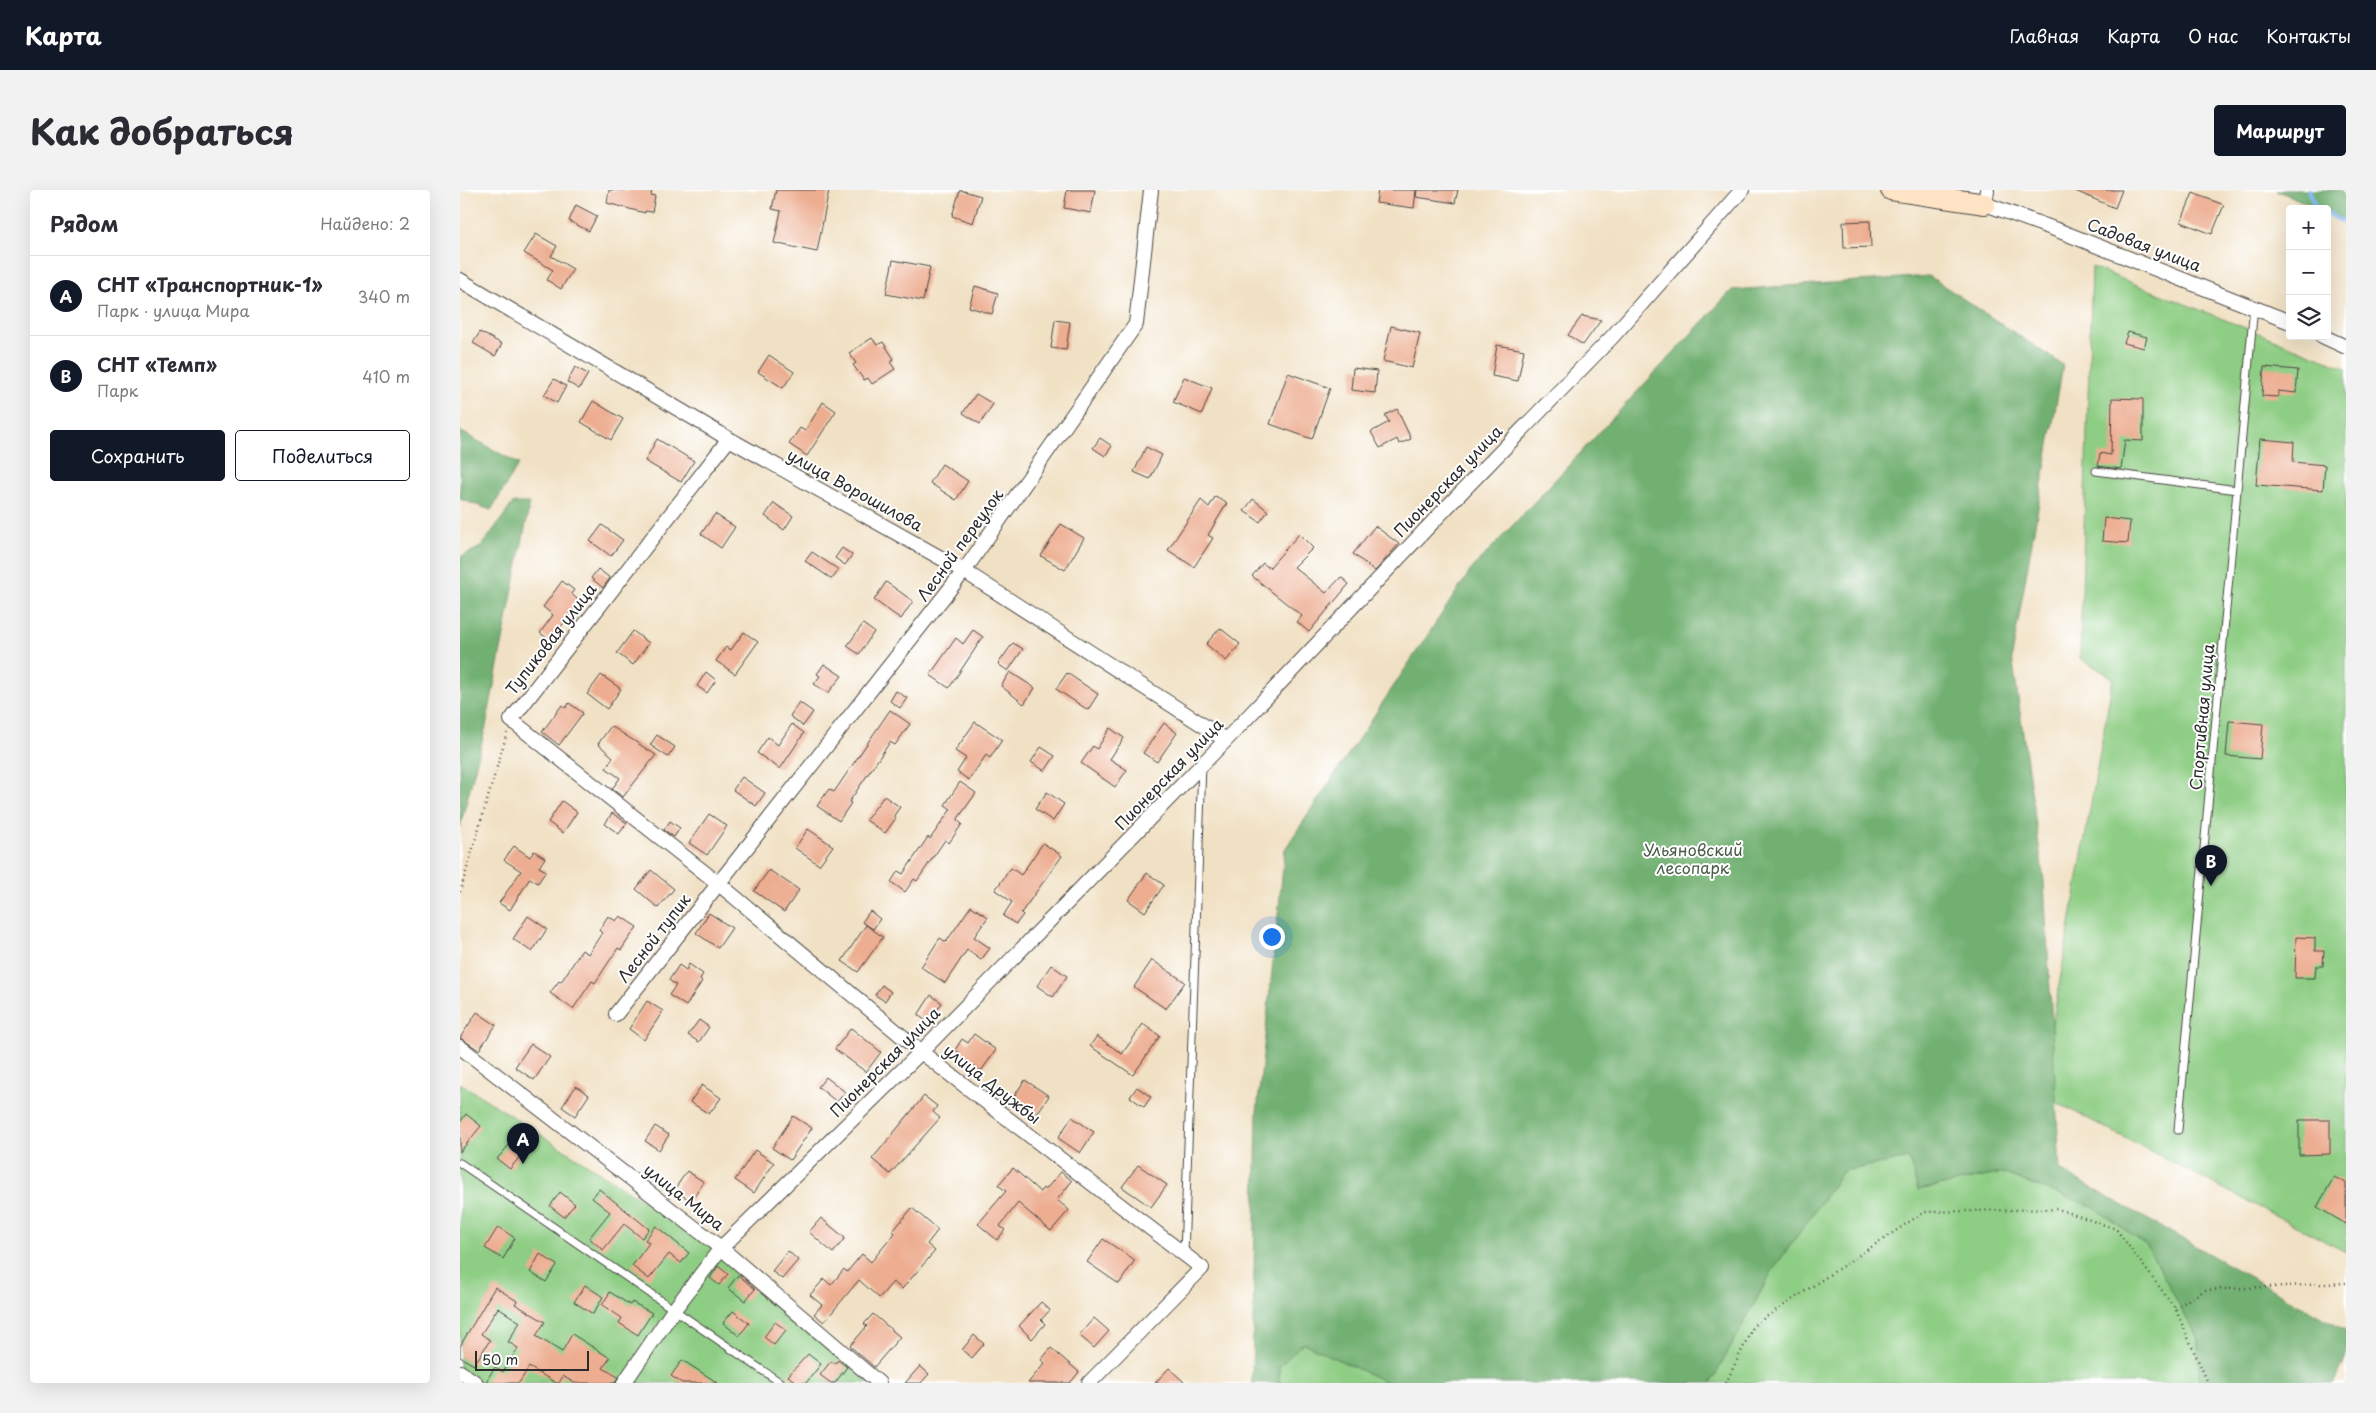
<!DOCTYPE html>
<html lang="ru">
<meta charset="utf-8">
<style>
body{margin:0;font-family:"Playpen Sans",sans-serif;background:#f2f2f3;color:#2b2b33}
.controls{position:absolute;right:15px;top:15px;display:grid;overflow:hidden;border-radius:5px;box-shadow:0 5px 20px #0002}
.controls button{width:45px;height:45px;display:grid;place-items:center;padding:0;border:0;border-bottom:1px solid #e1e1e2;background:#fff;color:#2b2b33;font:25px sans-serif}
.scale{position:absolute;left:15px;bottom:12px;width:114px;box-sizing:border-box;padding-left:5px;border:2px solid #2b2b2b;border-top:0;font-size:14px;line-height:18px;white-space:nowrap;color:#2b2b2b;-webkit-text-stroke:4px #fff;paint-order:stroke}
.you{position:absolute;left:811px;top:746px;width:18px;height:18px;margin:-12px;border:4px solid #fff;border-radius:50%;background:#1a73e8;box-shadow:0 0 0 8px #1a73e833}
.badge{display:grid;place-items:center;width:32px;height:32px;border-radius:50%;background:#111827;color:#fff;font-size:16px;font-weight:700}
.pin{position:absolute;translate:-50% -41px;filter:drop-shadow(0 1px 2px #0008)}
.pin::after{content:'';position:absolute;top:26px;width:18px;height:15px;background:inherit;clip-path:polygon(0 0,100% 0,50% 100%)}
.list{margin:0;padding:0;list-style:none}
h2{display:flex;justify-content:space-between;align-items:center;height:65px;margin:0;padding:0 20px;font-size:21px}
h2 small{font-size:16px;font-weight:400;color:#7c7c81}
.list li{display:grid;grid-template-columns:32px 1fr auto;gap:15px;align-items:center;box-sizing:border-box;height:80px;padding:0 20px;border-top:1px solid #e1e1e2}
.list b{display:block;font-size:19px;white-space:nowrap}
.list p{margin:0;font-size:16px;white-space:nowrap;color:#7c7c81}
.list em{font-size:16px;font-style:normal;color:#7c7c81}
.actions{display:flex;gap:10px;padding:15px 20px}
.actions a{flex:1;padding:11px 0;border:1px solid #111827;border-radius:5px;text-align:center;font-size:18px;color:#111827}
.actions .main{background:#111827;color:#fff}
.icon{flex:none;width:28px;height:28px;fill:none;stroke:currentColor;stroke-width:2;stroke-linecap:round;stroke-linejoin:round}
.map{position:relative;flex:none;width:1886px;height:1193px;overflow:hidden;border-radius:5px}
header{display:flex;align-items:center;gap:30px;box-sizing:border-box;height:70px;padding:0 25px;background:#111827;color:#fff}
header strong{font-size:24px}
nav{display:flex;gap:28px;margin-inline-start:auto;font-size:18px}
.intro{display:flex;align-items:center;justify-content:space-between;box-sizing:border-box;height:120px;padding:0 30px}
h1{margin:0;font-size:35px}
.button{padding:12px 22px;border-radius:5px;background:#111827;color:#fff;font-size:18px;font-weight:700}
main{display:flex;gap:30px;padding:0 30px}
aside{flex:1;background:#fff;border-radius:5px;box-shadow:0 5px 20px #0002}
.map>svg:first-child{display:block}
</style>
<header>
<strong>Карта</strong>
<nav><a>Главная</a><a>Карта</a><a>О нас</a><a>Контакты</a></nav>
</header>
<div class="intro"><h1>Как добраться</h1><a class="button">Маршрут</a></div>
<main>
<aside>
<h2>Рядом<small>Найдено: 2</small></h2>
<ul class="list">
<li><span class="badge">A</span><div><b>СНТ «Транспортник-1»</b><p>Парк · улица Мира</p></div><em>340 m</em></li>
<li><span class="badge">B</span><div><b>СНТ «Темп»</b><p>Парк</p></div><em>410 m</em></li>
</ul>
<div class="actions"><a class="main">Сохранить</a><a>Поделиться</a></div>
</aside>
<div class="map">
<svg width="1886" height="1193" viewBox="0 0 1886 1193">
<rect width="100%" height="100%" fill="#fff"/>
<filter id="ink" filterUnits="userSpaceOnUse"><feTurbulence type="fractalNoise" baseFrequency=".02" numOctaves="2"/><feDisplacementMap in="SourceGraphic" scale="10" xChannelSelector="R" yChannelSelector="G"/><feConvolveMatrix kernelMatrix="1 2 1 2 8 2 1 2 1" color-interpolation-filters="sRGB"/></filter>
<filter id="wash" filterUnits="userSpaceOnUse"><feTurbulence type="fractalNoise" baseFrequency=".0096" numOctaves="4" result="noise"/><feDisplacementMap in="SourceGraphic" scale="20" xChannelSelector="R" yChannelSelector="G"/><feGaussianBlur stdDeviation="1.12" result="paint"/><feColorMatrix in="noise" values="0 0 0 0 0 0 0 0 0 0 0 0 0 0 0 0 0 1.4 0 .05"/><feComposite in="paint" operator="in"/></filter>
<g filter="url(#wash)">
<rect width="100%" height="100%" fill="#f1e1c4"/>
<path fill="#8ecd84" stroke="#5c7c58" d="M1632 77 1886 178V1062L1580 904 1653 488 1620 468Z
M0 893 254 1056 411 1193H0Z
M1449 968 1458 1000 1542 983 1634 1017 1687 1056 1738 1149 1739 1193H1251L1312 1081 1383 981Z
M843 1153 928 1193H819V1177Z"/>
<path fill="#72b072" stroke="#4e6e4e" d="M1816 0H1886V30L1867 22V19H1860Z
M1469 86 1603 175 1552 466 1584 691 1600 980 1886 1141V1166L1875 1193H1739L1738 1149 1687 1056 1634 1017 1542 983 1458 1000 1449 968 1383 981 1312 1081 1251 1193H928L843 1153 819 1177V1193H792L797 922 825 659 1011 380 1272 100Z
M0 241 59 274 31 320 0 309Z
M53 313H70L26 536 0 637V367L21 357Z"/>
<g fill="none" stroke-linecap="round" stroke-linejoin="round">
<path stroke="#83b9f2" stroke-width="4.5" d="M1849 0 1855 17 1859 19
M1867 23 1886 33"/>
</g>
<g id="blocks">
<path fill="#edad91" d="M149 0H192L191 5 195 6 192 22 185 21V23L147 13Z
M316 0H369L357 62 314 53 321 21 312 19Z
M500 0 521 6 513 33 492 26Z
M607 0H635L631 23 604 18Z
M918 0H956L954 18 916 13Z
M957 0H998L995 13 956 7Z
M1613 0H1662L1655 18Z
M1733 3 1764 15 1752 44 1721 32Z
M116 15 137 26 129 41 109 31Z
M1410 31 1411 57 1384 58 1383 32Z
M76 44 97 56 91 66 113 79 101 99 87 90 93 80 64 63Z
M433 70 470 77 463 111 426 104Z
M515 96 538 103 532 124 509 117Z
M1122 126 1141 130 1123 155 1108 145Z
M595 130 610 132 606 160 591 158Z
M931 136 960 143 952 178 923 171Z
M20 142 42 154 35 166 13 153Z
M1668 142 1687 147 1684 158 1664 153Z
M412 148 417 155 423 152 434 169 430 172 435 179 412 194 408 188 404 190 393 175 396 173 389 163Z
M1037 155 1064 160 1058 191 1032 186Z
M309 165 334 182 323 198 298 182Z
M115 177 128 184 119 199 107 192Z
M1804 177 1838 180 1836 203 1818 201V207L1802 206Z
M893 178 917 181 915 203 891 200Z
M828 183 870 198 852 249 810 234Z
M724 187 752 198 742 224 713 212Z
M94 189 106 196 97 213 84 205Z
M516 204 533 214 520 234 503 223Z
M1652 208 1683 209V251L1665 250 1661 279 1638 276 1640 263 1651 265Z
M133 211 163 229 151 250 121 232Z
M363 212 376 221 347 266 329 254 340 238 345 241Z
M937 219 951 249 939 254 937 249 920 258 911 242 929 232 925 225Z
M640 248 652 256 645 266 633 258Z
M197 249 234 271 221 292 185 271Z
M1800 249 1834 252 1833 272 1865 275 1863 300 1796 295Z
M686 257 702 265 690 289 674 282Z
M482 274 508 291 496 310 470 293Z
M755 307 767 313 748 345 753 348 734 377 708 360 741 310 749 317Z
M793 309 808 321 800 332 784 321Z
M314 313 333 326 324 340 305 326Z
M255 324 275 337 261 358 241 344Z
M1644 328 1670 331 1668 353 1642 351Z
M601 334 624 348 605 380 581 366Z
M142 335 163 350 151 366 130 351Z
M915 336 939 354 915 381 893 364Z
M839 344 853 358 834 377 866 403 881 387 889 394 849 442 837 432 842 426 792 386 803 373 809 378Z
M382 358 392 365 385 375 375 368Z
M352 362 379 380 372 389 345 371Z
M138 379 150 388 143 398 131 388Z
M102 391 114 400 111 404 121 412 90 450 80 443 93 425 83 417Z
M426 392 453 411 441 429 414 410Z
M403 434 414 442 399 464 387 456Z
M760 438 780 454 766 471 746 454Z
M513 440 523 447 489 498 470 485 496 448 503 454Z
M173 441 189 453 173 475 157 463Z
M284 442 298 452 275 484 256 471 266 457 271 460Z
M553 453 563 459 548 481 538 474Z
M364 474 382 486 368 503 354 494 360 486 357 484Z
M246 482 256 490 247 503 237 496Z
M550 482 575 498 564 514 541 496Z
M607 483 638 504 628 520 596 499Z
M141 485 161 499 147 519 127 504Z
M436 501 447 508 440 518 430 511Z
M339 512 353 522 343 536 330 526Z
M109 513 123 523 99 555 82 542 102 515 106 518Z
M430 520 450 534 435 555 430 552 389 612 391 613 379 631 357 616 369 599 374 602Z
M1769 531 1803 534 1800 569 1766 566Z
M515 532 542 550 530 568 526 565 509 590 497 582 506 568 495 561Z
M704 533 717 543 697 572 683 563Z
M332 534 344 543 320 579 297 563 308 547 318 555Z
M151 536 196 565 163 607 152 599 160 588 146 578 153 567 138 554Z
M650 538 664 548 650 569 667 580 655 597 621 573 633 556 637 559Z
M197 545 215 557 208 567 190 555Z
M581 557 595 566 585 581 571 572Z
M282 587 305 603 296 616 273 600Z
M500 592 516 603 497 630 502 634 489 653 485 650 457 691 454 689 445 702 431 692 438 681 443 684 468 647 470 649 491 619 485 615Z
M587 602 604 614 593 631 575 619Z
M424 606 440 617 433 627 436 628 425 643 406 630Z
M102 611 117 622 103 643 88 632Z
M152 623 167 633 159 644 145 634Z
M249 624 267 636 247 665 229 653Z
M210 631 220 638 214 647 204 640Z
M348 639 373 656 359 675 335 658Z
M583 653 602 666 561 723 563 725 556 734 543 726 552 712 535 700 551 678 561 685Z
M54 656 70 667 74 661 85 668 79 677 86 681 78 693 70 688 50 720 39 713 61 681 44 670Z
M191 680 214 699 198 718 176 699Z
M309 680 339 700 324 722 294 701Z
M687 683 704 695 685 722 668 710Z
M511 716 528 727 514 747 530 758 521 770 507 760 485 793 461 777 480 748 486 752Z
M410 721 420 729 413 739 402 732Z
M249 723 272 738 258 758 236 743Z
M68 726 87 739 72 762 53 749Z
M148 726 156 731 160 726 177 737 161 760 158 758 135 793 132 791 113 819 90 803 99 791 101 792 122 760 128 764 142 743 139 740Z
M406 735 423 747 398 782 382 771Z
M1836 747 1855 748V761H1864L1863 776H1856L1855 788H1835Z
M692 770 725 792 706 819 674 797Z
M229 774 243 784 240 789 242 791 226 816 209 805 216 795 209 790 219 775 226 780Z
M591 775 607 786 593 807 577 796Z
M422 795 431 802 425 811 415 805Z
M471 805 482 813 469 833 458 825Z
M187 811 203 821 184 850 169 839Z
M17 822 36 835 19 860 0 848Z
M239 830 249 837 239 852 228 845Z
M683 834 700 846 673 885 630 856 637 846 662 864Z
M391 838 421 862 406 882 375 859Z
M514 844 536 860 521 881 499 866 500 863 495 860 502 849 508 853Z
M71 854 90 867 74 890 55 877Z
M366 887 385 902 377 912 358 897Z
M565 890 589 906 576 925 552 909Z
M242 895 261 908 249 924 230 912Z
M116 896 129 905 115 926 102 917Z
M677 897 691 907 684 917 670 907Z
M464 906 477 916 473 922 480 928 430 984 412 969Z
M6 924 21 936 0 962V932Z
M333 926 352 938 330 970 312 958Z
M612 927 634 942 620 963 598 948Z
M1839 930H1870V964L1839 965Z
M195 936 209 945 199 960 185 951Z
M49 955 61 965 50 979 37 969Z
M295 960 314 973 294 1003 275 990Z
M678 975 707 995 691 1017 662 997Z
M553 978 580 1002 583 998 585 1000 601 982 612 991 597 1010 609 1020 591 1041 558 1013 540 1036 545 1040 537 1050 518 1034 546 1001 538 995Z
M227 981 244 992 231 1011 214 1000Z
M1874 987 1886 993V1034L1857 1017Z
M139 999 189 1039 182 1048 164 1034 143 1060 129 1048 150 1022 132 1008Z
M100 1002 115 1014 104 1027 90 1016Z
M452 1018 478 1040 467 1054 475 1061 442 1099 433 1092 419 1108 399 1090 364 1132 354 1124 362 1115 350 1105 364 1089 371 1095 384 1079 387 1082 402 1064 411 1072 435 1043 433 1041Z
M361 1028 385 1048 373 1063 349 1042Z
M196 1036 229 1063 221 1073 209 1064 189 1089 172 1076 189 1053 185 1050Z
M38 1037 55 1048 43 1069 25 1058Z
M643 1049 675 1070 659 1094 627 1072Z
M328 1061 338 1070 322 1089 312 1081Z
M80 1064 97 1075 86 1092 70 1082Z
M258 1076 268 1084 259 1095 250 1088Z
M278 1085 295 1099 285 1111 268 1098Z
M125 1095 143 1107 133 1124 114 1112Z
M35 1097 57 1111 55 1114 85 1132 76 1146 102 1162 112 1144 150 1168 143 1178 158 1187 155 1193H114L103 1186 99 1193H96L69 1177 59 1193H25L35 1177 43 1182 58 1158 48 1152 60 1132 38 1118 21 1144 30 1150 14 1175 0 1167V1156Z
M150 1102 170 1115 172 1112 192 1123 178 1145 159 1133 162 1128 142 1115Z
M581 1112 590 1120 581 1130 585 1134 572 1149 559 1136Z
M273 1121 289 1133 279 1146 263 1133Z
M413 1124 440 1147 414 1177 390 1156 407 1136 404 1134Z
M634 1128 649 1141 634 1158 619 1145Z
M315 1132 326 1140 314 1155 304 1147Z
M514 1145 524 1154 512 1168 502 1160Z
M591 1158 619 1182 610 1193H568L585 1173 581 1170Z
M348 1164 361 1174 346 1193H337L328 1186Z
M222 1170 258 1193H222L211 1186Z
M378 1170 387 1177 375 1193H371L360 1185 371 1171 375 1174Z
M460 1176 469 1184 461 1193H445Z
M709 1178 725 1193H695Z"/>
</g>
</g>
<g filter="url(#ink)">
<use href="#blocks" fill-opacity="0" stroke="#494642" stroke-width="1"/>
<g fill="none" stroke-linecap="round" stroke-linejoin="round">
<g stroke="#494642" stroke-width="9">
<path id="lane" d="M1636 281 1777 300
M1718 940 1794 116
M0 973 321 1193
M724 1064 742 575"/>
</g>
<g stroke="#494642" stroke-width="16">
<path id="street" d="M1527 0 1525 14 1597 40 1830 132
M0 90 269 249 504 381 766 550
M1862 146 1886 157
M269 249 51 530 259 694 461 862 742 1078 629 1193
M156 824 504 381 676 134 691 0
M0 857 261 1058 419 1193
M0 1182 16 1193
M164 1193 213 1121 261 1058 461 862 766 550 988 316 1153 146 1282 0"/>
</g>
<g stroke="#494642" stroke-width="22">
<path id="secondary" d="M1431 0 1525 14"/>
</g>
<path stroke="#494642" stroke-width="2.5" stroke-dasharray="1 4" stroke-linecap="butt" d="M0 702 47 543
M1715 1118 1745 1100 1886 1093
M1266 1193 1294 1135 1464 1022 1598 1019 1656 1039 1715 1118 1748 1193"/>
<use href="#lane" stroke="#fff" stroke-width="7"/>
<use href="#street" stroke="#fff" stroke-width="14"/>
<use href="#secondary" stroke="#fee4c5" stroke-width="20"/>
</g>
</g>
<g text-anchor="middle" stroke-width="4" stroke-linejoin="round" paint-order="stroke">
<g font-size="16" fill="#2b2b2b" stroke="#fff">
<text transform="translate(1684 55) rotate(21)" y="6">Садовая улица</text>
<text transform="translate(988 291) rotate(-46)" y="6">Пионерская улица</text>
<text transform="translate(395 300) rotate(29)" y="6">улица Ворошилова</text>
<text transform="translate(500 355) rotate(-54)" y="6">Лесной переулок</text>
<text transform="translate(91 449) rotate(-52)" y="6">Тупиковая улица</text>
<text transform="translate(1742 527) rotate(-85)" y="6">Спортивная улица</text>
<text transform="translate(709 584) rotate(-46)" y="6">Пионерская улица</text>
<text transform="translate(194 748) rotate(-52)" y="6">Лесной тупик</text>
<text transform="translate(425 872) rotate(-45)" y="6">Пионерская улица</text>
<text transform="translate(532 894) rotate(38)" y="6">улица Дружбы</text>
<text transform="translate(224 1007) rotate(38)" y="6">улица Мира</text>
</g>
<g font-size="16" fill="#495c46" stroke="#fff">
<text x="1233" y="666">Ульяновский<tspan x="1233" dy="18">лесопарк</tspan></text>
</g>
</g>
</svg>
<div class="controls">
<button>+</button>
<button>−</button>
<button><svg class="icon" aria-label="layers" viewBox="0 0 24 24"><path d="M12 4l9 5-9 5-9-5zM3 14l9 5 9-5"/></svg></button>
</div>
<div class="scale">50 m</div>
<div class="you"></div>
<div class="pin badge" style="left:63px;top:974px">A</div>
<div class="pin badge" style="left:1751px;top:696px">B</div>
</div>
</main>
